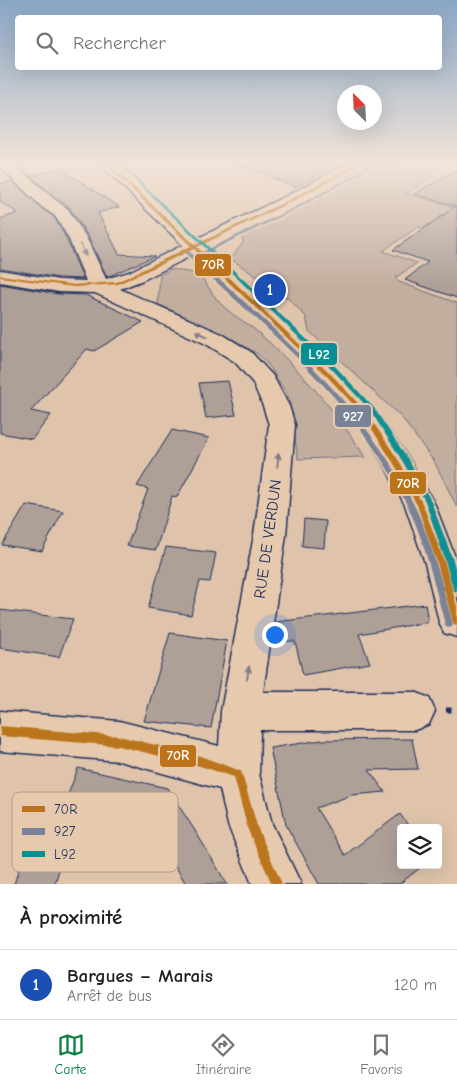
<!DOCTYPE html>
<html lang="fr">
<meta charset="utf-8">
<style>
body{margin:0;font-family:"Comic Neue",sans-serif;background:#f2f2f2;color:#202124}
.controls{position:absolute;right:15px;bottom:15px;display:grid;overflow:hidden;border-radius:5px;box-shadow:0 5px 20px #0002}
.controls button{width:45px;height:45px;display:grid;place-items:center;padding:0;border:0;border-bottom:1px solid #e0e0e0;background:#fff;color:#202124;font:25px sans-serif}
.compass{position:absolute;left:337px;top:85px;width:45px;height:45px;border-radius:50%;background:#fff;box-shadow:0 5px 20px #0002;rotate:336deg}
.you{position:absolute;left:274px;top:634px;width:18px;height:18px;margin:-12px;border:4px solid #fff;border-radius:50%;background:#1a73e8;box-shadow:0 0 0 8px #1a73e833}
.badge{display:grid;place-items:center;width:32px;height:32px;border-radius:50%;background:#0b8043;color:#fff;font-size:16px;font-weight:700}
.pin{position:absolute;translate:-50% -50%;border:2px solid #fff;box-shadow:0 1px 5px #0006}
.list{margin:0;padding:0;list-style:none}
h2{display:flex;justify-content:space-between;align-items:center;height:65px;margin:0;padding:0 20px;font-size:21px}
h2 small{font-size:16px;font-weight:400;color:#757577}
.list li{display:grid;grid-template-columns:32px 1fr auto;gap:15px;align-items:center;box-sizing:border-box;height:70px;padding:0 20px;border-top:1px solid #e0e0e0}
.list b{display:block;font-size:19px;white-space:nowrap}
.list p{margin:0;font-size:16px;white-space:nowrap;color:#757577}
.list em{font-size:16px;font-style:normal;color:#757577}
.icon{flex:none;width:28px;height:28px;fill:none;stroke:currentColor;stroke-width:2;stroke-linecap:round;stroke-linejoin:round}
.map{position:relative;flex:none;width:457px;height:884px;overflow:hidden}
.search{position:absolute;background:#fff;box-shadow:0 5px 20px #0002;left:15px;right:15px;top:15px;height:55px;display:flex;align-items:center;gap:12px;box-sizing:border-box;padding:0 18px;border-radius:5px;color:#757577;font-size:19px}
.sheet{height:135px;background:#fff}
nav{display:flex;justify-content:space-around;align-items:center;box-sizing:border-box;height:70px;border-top:1px solid #e0e0e0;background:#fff;font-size:14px;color:#757577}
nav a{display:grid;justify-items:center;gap:2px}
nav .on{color:#0b8043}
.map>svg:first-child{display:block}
</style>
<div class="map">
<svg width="457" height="884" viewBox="0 0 457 884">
<rect width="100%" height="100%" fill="#dfc4ab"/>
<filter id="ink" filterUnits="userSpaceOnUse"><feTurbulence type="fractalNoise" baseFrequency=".02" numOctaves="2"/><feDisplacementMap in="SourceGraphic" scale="10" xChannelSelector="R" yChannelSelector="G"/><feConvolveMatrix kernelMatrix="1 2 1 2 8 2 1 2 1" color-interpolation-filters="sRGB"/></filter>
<g filter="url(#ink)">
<path fill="#c2ae9f" stroke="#6e6e7e" d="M376 163C386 163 393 169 403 171 414 173 424 172 434 176L406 193 457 208 447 236 418 227 383 251 417 263 395 278 399 282 457 303V507L435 463 402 418 309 331 306 317 289 299 231 259 244 241 240 237 243 234 301 206Z
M171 269 199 274C208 285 213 297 224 307 235 318 250 324 261 335 301 371 336 411 365 457L298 459 289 398 270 367 259 355 233 339 158 304 160 275Z"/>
<path fill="#ae9f97" stroke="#1b2f5e" d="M236 163H340L295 187Z
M60 168 119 207 98 213 119 254 155 256 107 277 88 236 70 208 30 176Z
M457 169V298L405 280 428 262 393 250 456 206 414 194Z
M12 181 41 208 54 217 66 238 83 279 59 278 0 268V261L2 260 0 259V219L18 213 0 202V184Z
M0 284 59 294 86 295 143 322 94 351 87 349 31 411 51 415 32 439 0 433Z
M228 381 236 415 206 418 199 383Z
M172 430 209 438 177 497 172 496 156 550 127 546 148 489 137 486Z
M26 505 63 511 42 551 2 545Z
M304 519 326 521 324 548 302 546Z
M166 547 216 553 210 582 200 581 191 615 148 608Z
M425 604 428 622 359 634 370 663 303 675 295 641 272 642 275 622Z
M0 610 73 619 59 657 0 648Z
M170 633 227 641 211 728 144 721Z
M412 739 418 769 369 770 385 792 352 795 316 808 345 855 400 814 410 828H401V865H424L399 884H319L286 825 270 748 322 740Z
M78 768 167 788 194 829 227 884H186L165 848 160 851 149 834 128 848 136 820 77 805 55 884H14L43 795 66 800Z"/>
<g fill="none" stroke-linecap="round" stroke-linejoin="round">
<g stroke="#1b2f5e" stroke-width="3">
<path id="street" d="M0 163H13L54 199 68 209 86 237 106 279 129 272 187 243 194 241 201 243 203 247 201 251 143 280 120 289 222 334 251 352 273 376 289 406 295 425 286 535 263 692H415L429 698 435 711 429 724 415 730H260L259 774 272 824 301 884H252L228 825 220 789 119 761 0 751V711L119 721 219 746 221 711 254 535 269 425 263 406 253 383 235 362 206 344 95 293 59 292 0 282V270L59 280 86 281 68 237 55 216 42 207 0 167Z"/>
</g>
<g stroke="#1b2f5e" stroke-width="3">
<path id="secondary" d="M99 163H114L196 239 286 196 349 163H367L365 166 298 204 207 248 336 368 374 408 409 459 435 505 457 562V637L444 633 439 622 425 563 405 505 386 468 355 419 318 378Z"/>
</g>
<path stroke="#1b2f5e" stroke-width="5" stroke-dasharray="5.5 5.5" stroke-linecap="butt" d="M446 710H457"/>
<use href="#street" fill="#e7caae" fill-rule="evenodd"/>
<use href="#secondary" fill="#e7caae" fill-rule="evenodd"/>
<g stroke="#e7caae" stroke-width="4">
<path id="bus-1" d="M104 163H108L195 245 291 199 358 163H361V164L293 201 197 247 329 372 367 413 401 464 423 505 445 563 457 607V625L454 624 453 622 437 563 417 505 396 467 363 415 325 374 194 249 118 284 74 287 0 277V275L74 285 117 282 191 246Z
M0 726 119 736 200 756 241 771 258 829 282 884H272L248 830 234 777 200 766 119 746 0 736Z"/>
</g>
<g stroke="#e7caae" stroke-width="4">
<path id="bus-2" d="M363 170 366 171 297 209 200 256 196 255 295 207Z
M186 252H190C273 329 366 404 416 509 433 545 442 585 453 624L452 626 449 628 446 626 445 624C434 585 426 545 409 509 361 405 268 331 186 254Z"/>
</g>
<g stroke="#e7caae" stroke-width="4">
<path id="bus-3" d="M117 163H120L335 366 374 408 408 459 431 501 453 560 457 575V592L454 591 453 589 445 560 425 501 403 462 370 410 331 368Z"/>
</g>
<use href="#bus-1" fill="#bb741c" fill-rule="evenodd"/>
<use href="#bus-2" fill="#798297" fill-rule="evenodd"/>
<use href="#bus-3" fill="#088f93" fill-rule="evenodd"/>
</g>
<defs><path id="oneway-solid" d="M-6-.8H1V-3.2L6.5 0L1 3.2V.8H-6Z" transform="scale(1.25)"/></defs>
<g fill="#817c86">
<use href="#oneway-solid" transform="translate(83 250) rotate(66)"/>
<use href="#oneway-solid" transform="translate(202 334) rotate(-156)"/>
<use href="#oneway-solid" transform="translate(278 460) rotate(-84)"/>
<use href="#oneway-solid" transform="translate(248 673) rotate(-81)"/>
</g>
</g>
<linearGradient id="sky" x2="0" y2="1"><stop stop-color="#89a6c5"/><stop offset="0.57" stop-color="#f1e4d9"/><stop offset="1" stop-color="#f1e4d9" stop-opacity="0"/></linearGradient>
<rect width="457" height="286" fill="url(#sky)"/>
<g text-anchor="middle" stroke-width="4" stroke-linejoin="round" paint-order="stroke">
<g font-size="16" fill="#1b2f5e" stroke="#e7caae">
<text transform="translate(267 539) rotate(-82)" y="6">RUE DE VERDUN</text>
</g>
</g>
<rect x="12" y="792" width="166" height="80" rx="8" fill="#e7caae" stroke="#aa9c96" stroke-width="1"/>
<rect x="22" y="806" width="23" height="6" fill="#bb741c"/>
<rect x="22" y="828" width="23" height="7" fill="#798297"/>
<rect x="22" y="851" width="23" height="6" fill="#088f93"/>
<g font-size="14" fill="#1b2f5e">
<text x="54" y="814">70R</text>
<text x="54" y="836">927</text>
<text x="54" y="859">L92</text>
</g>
<g stroke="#e7caae" stroke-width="2">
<rect x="194" y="253" width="38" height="24" rx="5" fill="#bb741c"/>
<rect x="300" y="342" width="38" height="24" rx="5" fill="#088f93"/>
<rect x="334" y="404" width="38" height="24" rx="5" fill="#798297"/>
<rect x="389" y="471" width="38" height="24" rx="5" fill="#bb741c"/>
<rect x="159" y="744" width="38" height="24" rx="5" fill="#bb741c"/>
</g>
<g font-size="14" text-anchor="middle" font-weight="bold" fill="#fff">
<text x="213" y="269">70R</text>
<text x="319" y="359">L92</text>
<text x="353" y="421">927</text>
<text x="408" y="488">70R</text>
<text x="178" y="760">70R</text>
</g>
</svg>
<div class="controls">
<button><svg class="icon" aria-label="layers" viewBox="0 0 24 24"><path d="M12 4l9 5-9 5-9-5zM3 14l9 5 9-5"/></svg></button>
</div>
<svg class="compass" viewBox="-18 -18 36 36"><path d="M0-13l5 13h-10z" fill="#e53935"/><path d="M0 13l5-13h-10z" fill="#757577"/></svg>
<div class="you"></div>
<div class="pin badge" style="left:270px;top:290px;background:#1a4fb4">1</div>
<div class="search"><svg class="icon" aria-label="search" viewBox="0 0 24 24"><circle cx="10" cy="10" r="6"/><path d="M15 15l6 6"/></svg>Rechercher</div>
</div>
<section class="sheet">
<h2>À proximité<small></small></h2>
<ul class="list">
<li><span class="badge" style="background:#1a4fb4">1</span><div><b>Bargues – Marais</b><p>Arrêt de bus</p></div><em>120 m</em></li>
</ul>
</section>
<nav>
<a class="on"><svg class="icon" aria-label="map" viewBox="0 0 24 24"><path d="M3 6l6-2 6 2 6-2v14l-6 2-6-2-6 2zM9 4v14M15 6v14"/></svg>Carte</a>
<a><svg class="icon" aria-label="directions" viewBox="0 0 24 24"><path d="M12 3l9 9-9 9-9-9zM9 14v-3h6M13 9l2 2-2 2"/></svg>Itinéraire</a>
<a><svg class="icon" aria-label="saved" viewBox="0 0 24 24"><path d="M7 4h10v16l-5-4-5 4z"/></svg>Favoris</a>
</nav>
